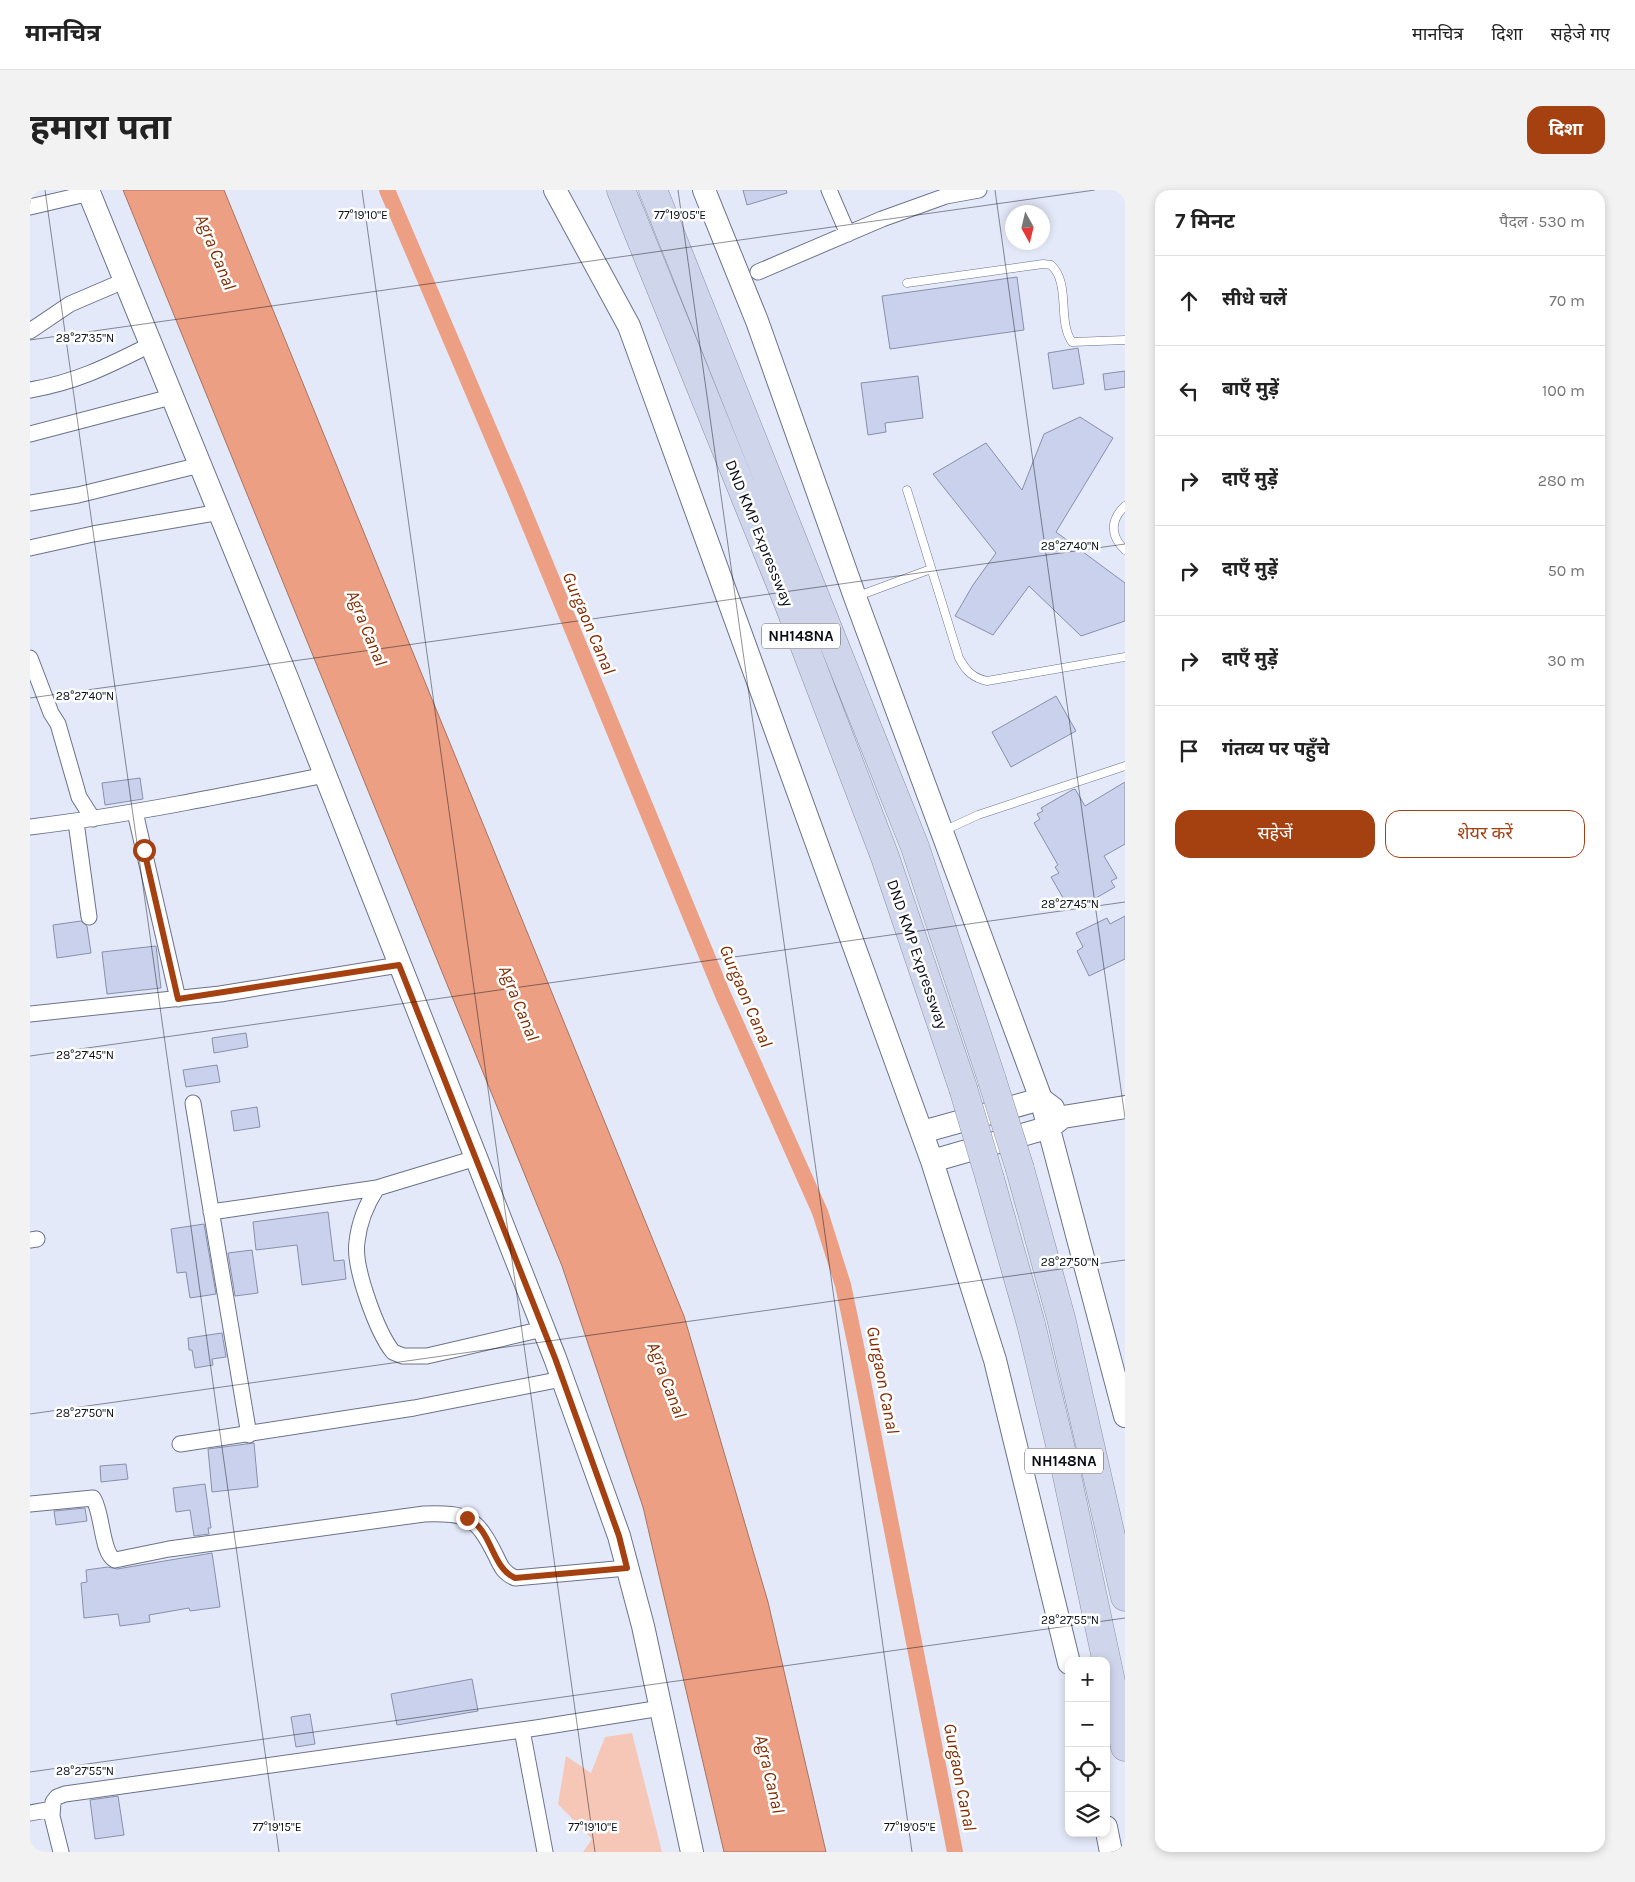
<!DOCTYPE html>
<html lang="hi">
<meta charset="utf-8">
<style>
body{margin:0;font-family:Karla,"Noto Sans Devanagari",sans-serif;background:#f2f2f2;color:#222}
.controls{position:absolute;right:15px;bottom:15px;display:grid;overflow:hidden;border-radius:10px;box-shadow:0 2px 8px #0003}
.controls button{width:45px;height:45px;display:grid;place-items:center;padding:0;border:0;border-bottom:1px solid #e0e0e0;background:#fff;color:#222;font:25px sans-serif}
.compass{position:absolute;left:975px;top:15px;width:45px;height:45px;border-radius:50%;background:#fff;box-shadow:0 2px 8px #0003;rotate:172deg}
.stop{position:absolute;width:15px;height:15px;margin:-11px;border:4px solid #a54011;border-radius:50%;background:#fff}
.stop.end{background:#a54011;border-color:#fff;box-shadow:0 1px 5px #0008}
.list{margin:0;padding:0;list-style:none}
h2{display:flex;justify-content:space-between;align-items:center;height:65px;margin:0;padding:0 20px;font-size:21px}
h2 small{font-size:16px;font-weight:400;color:#767676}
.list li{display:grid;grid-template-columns:32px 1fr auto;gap:15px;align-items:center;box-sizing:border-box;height:90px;padding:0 20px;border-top:1px solid #e0e0e0}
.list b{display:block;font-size:19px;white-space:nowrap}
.list em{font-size:16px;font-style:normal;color:#767676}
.actions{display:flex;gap:10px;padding:15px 20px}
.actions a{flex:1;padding:11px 0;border:1px solid #a54011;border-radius:15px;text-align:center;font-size:18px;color:#a54011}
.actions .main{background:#a54011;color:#fff}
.icon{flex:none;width:28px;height:28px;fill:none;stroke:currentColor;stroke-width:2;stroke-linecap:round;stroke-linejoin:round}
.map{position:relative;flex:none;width:1095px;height:1662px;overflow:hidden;border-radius:15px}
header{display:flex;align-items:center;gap:30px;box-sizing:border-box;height:70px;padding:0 25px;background:#fff;border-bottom:1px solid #e0e0e0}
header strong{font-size:24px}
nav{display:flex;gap:28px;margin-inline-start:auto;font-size:18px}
.intro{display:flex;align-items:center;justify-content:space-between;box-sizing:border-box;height:120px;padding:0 30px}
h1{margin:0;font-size:35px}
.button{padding:12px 22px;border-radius:15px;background:#a54011;color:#fff;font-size:18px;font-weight:700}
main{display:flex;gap:30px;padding:0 30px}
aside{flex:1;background:#fff;border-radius:15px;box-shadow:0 2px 8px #0003}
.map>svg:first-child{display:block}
</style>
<header>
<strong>मानचित्र</strong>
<nav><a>मानचित्र</a><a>दिशा</a><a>सहेजे गए</a></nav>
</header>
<div class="intro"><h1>हमारा पता</h1><a class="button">दिशा</a></div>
<main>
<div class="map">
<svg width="1095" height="1662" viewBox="0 0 1095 1662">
<rect width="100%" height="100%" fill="#e4e9fa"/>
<path fill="#f6c7b6" d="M602 1543 632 1662H553L562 1649 528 1614 536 1566 561 1583 575 1547Z"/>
<path fill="#ec9f83" stroke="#a87362" d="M93 0H194L654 1126 738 1412 796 1662H694L613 1317 532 1076Z"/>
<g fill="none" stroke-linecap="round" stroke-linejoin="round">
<path stroke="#ec9f83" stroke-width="16" d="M357 0 485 300 693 805 790 1022 813 1095 828 1166 925 1662"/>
</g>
<path fill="#cad1ed" stroke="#888fa9" d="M713 0H756L757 3 717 15Z
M987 87 994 140 860 159 852 106Z
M1048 158 1054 194 1023 199 1018 163Z
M1095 181V197L1075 200 1073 184Z
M888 186 893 228 855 233 856 242 838 245 831 193Z
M1050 227 1083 248 1026 342 1095 393V431L1051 446 999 396 963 445 925 426 943 395 966 363 903 284 956 253 992 300 1014 244Z
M1026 506 1046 541 981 577 962 542Z
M110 588 113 609 75 615 72 593Z
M1095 592V654L1074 666 1087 688 1081 691 1085 697 1047 719 1042 710 1036 713 1021 687 1029 683 1025 677 1028 675 1004 633 1010 629 1007 624 1013 621 1011 618 1042 600 1045 599 1055 616Z
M1095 726V769L1059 786 1047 761 1053 757 1046 743 1077 728 1080 734Z
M51 731 57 736 61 763 27 768 23 735Z
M126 756 131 798 77 804 72 762Z
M216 843 218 857 184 863 182 848Z
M187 875 190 892 156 897 153 880Z
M227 917 230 937 204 941 201 921Z
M298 1022 304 1071 314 1070 316 1089 272 1095 267 1055 226 1060 223 1032Z
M174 1034 186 1104 160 1108 156 1082 147 1083 141 1039Z
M222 1060 228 1103 205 1106 198 1063Z
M192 1143 196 1167 182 1169 183 1175 165 1178 162 1160H159L158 1148Z
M224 1253 228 1297 182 1302 178 1259Z
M96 1274 98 1289 71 1292 70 1276Z
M175 1294 181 1338H178L179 1344 164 1346 160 1320 146 1322 143 1298Z
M55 1318 57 1331 26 1335 24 1321Z
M182 1363 190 1417 160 1421 159 1418 119 1425 120 1432 90 1436 88 1424 54 1428 51 1393 57 1392 56 1380 78 1377 87 1379Z
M442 1489 448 1521 367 1535 361 1504Z
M280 1524 285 1554 266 1557 261 1527Z
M88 1606 94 1645 65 1649 60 1610Z"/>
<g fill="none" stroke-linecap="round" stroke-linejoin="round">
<g stroke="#6b728a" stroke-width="9">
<path id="lane" d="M877 93 1013 74 1021 75C1041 93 1027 131 1042 152L1095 150
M877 300 929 468C936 481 943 488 957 491L1095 467
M1095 316C1080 330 1080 346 1095 360
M828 406 901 379
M913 641 948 625 1095 576"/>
</g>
<g stroke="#6b728a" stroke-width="17">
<path id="street" d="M799 0 818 44
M0 17 60 3
M728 82 852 29 916 6 949 0
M0 141 40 114 96 90
M0 200C47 192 78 176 120 155
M0 244 141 207
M0 313 48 305 170 275
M0 358 63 344 190 322
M0 468 21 523 28 534 49 607 63 629
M105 622 148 809
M46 632 59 727
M0 637C99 625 197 605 295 585
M0 824 190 804 369 775
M163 913 219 1245
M446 968 347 998C336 1015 329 1032 327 1052 323 1077 347 1142 363 1162L373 1166H397L513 1139
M181 1022 347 998
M0 1050 7 1049
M150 1254 384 1218 532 1189
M0 1314 63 1308C73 1323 71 1363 85 1370L139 1359 394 1324C438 1323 446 1326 466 1366 471 1377 474 1383 485 1388L597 1378
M492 1540 515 1662
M0 1623 22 1619
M31 1662 22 1626 23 1612 27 1607 35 1604 506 1538 631 1518"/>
</g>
<g stroke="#6b728a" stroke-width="24">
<path id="secondary" d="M58 0 257 488 525 1168 589 1346 613 1436 662 1662
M525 0 599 136 902 971 965 1170 1039 1473
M674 0 727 131 825 407 1011 909 1095 1226
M892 942 1011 909 1023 918
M902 971 1020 937 1033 927 1095 917
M1076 1637 1081 1662"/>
</g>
<g stroke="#8a8fa0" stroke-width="29">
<path id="highway" d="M591 0 759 415 855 667 933 898
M623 0 885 657 962 890
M990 979 1031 1128 1095 1407
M960 989 1001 1134 1034 1272 1095 1557"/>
</g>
<use href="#lane" stroke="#fff" stroke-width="8"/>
<use href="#street" stroke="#fff" stroke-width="15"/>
<use href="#secondary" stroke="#fff" stroke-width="22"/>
<use href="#highway" stroke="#cfd5eb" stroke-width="28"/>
<g stroke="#8a8fa0" stroke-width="29" stroke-linecap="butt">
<path id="highway-bridge" d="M962 890 990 979
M933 898 960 989"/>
</g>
<use href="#highway-bridge" stroke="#cfd5eb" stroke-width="28"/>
</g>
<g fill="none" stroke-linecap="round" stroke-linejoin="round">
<path stroke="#a54011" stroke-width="6" d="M114 660 148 809 369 775 525 1168 589 1346 597 1378 485 1388C460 1376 463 1340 437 1328"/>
</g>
<path fill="none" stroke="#0a0d16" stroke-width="1" stroke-opacity="0.45" d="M15 0 249 1662M332 0 565 1662M648 0 882 1662M965 0 1095 928M0 150 1065 0M0 508 1095 354M0 866 1095 712M0 1224 1095 1070M0 1582 1095 1428"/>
<g text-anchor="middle" stroke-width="5" stroke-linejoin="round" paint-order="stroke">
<g fill="#fff" stroke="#54565c" stroke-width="1">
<rect x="732" y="433.5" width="78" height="25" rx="4"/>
<rect x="995" y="1258.5" width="78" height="25" rx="4"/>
</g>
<g font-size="15" font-weight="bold" fill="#0a0d16">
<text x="771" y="451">NH148NA</text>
<text x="1034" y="1276">NH148NA</text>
</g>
<g font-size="16" fill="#0a0d16" stroke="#fff">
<text transform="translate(730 343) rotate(68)" y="6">DND KMP Expressway</text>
<text transform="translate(888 764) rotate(71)" y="6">DND KMP Expressway</text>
</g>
<g font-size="18" font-style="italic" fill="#842c00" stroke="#fff">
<text transform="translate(186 62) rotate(68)" y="6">Agra Canal</text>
<text transform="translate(559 433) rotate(67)" y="6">Gurgaon Canal</text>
<text transform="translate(337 438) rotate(68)" y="6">Agra Canal</text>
<text transform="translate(716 806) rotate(67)" y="6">Gurgaon Canal</text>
<text transform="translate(489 813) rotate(68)" y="6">Agra Canal</text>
<text transform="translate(637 1190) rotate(69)" y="6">Agra Canal</text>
<text transform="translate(853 1190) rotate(79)" y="6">Gurgaon Canal</text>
<text transform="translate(740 1584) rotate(77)" y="6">Agra Canal</text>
<text transform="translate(930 1587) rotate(79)" y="6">Gurgaon Canal</text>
</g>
</g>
<g font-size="12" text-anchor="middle" fill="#0a0d16" stroke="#fff" stroke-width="5" stroke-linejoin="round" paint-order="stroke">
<text x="333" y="29">77°19'10"E</text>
<text x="650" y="29">77°19'05"E</text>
<text x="55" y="152">28°27'35"N</text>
<text x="1040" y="360">28°27'40"N</text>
<text x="55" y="510">28°27'40"N</text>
<text x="1040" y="718">28°27'45"N</text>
<text x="55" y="869">28°27'45"N</text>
<text x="1040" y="1076">28°27'50"N</text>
<text x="55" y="1227">28°27'50"N</text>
<text x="1040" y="1434">28°27'55"N</text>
<text x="55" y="1585">28°27'55"N</text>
<text x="247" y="1641">77°19'15"E</text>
<text x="563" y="1641">77°19'10"E</text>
<text x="880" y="1641">77°19'05"E</text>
</g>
</svg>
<div class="controls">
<button>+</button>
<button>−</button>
<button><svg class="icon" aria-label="locate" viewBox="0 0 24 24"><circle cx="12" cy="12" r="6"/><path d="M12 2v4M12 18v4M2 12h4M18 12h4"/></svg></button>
<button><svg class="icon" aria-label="layers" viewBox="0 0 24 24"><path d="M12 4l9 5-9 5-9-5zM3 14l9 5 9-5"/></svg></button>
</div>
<svg class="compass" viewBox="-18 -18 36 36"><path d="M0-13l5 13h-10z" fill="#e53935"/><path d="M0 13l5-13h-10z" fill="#767676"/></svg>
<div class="stop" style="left:114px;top:660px"></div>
<div class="stop end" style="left:437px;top:1328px"></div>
</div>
<aside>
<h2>7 मिनट<small>पैदल · 530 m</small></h2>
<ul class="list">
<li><svg class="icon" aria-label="ahead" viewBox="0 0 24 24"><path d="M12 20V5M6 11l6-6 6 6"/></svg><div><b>सीधे चलें</b></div><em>70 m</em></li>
<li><svg class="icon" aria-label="left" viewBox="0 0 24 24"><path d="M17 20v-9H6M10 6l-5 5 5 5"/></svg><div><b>बाएँ मुड़ें</b></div><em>100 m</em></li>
<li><svg class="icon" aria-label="right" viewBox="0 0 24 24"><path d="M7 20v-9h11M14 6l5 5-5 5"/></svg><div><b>दाएँ मुड़ें</b></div><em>280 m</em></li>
<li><svg class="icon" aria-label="right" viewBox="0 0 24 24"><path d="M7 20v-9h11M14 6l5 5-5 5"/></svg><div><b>दाएँ मुड़ें</b></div><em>50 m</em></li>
<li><svg class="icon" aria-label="right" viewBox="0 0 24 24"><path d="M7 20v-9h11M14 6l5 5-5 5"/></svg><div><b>दाएँ मुड़ें</b></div><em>30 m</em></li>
<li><svg class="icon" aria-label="arrive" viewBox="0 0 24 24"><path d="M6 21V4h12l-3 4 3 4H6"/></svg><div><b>गंतव्य पर पहुँचे</b></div></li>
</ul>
<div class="actions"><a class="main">सहेजें</a><a>शेयर करें</a></div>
</aside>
</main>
